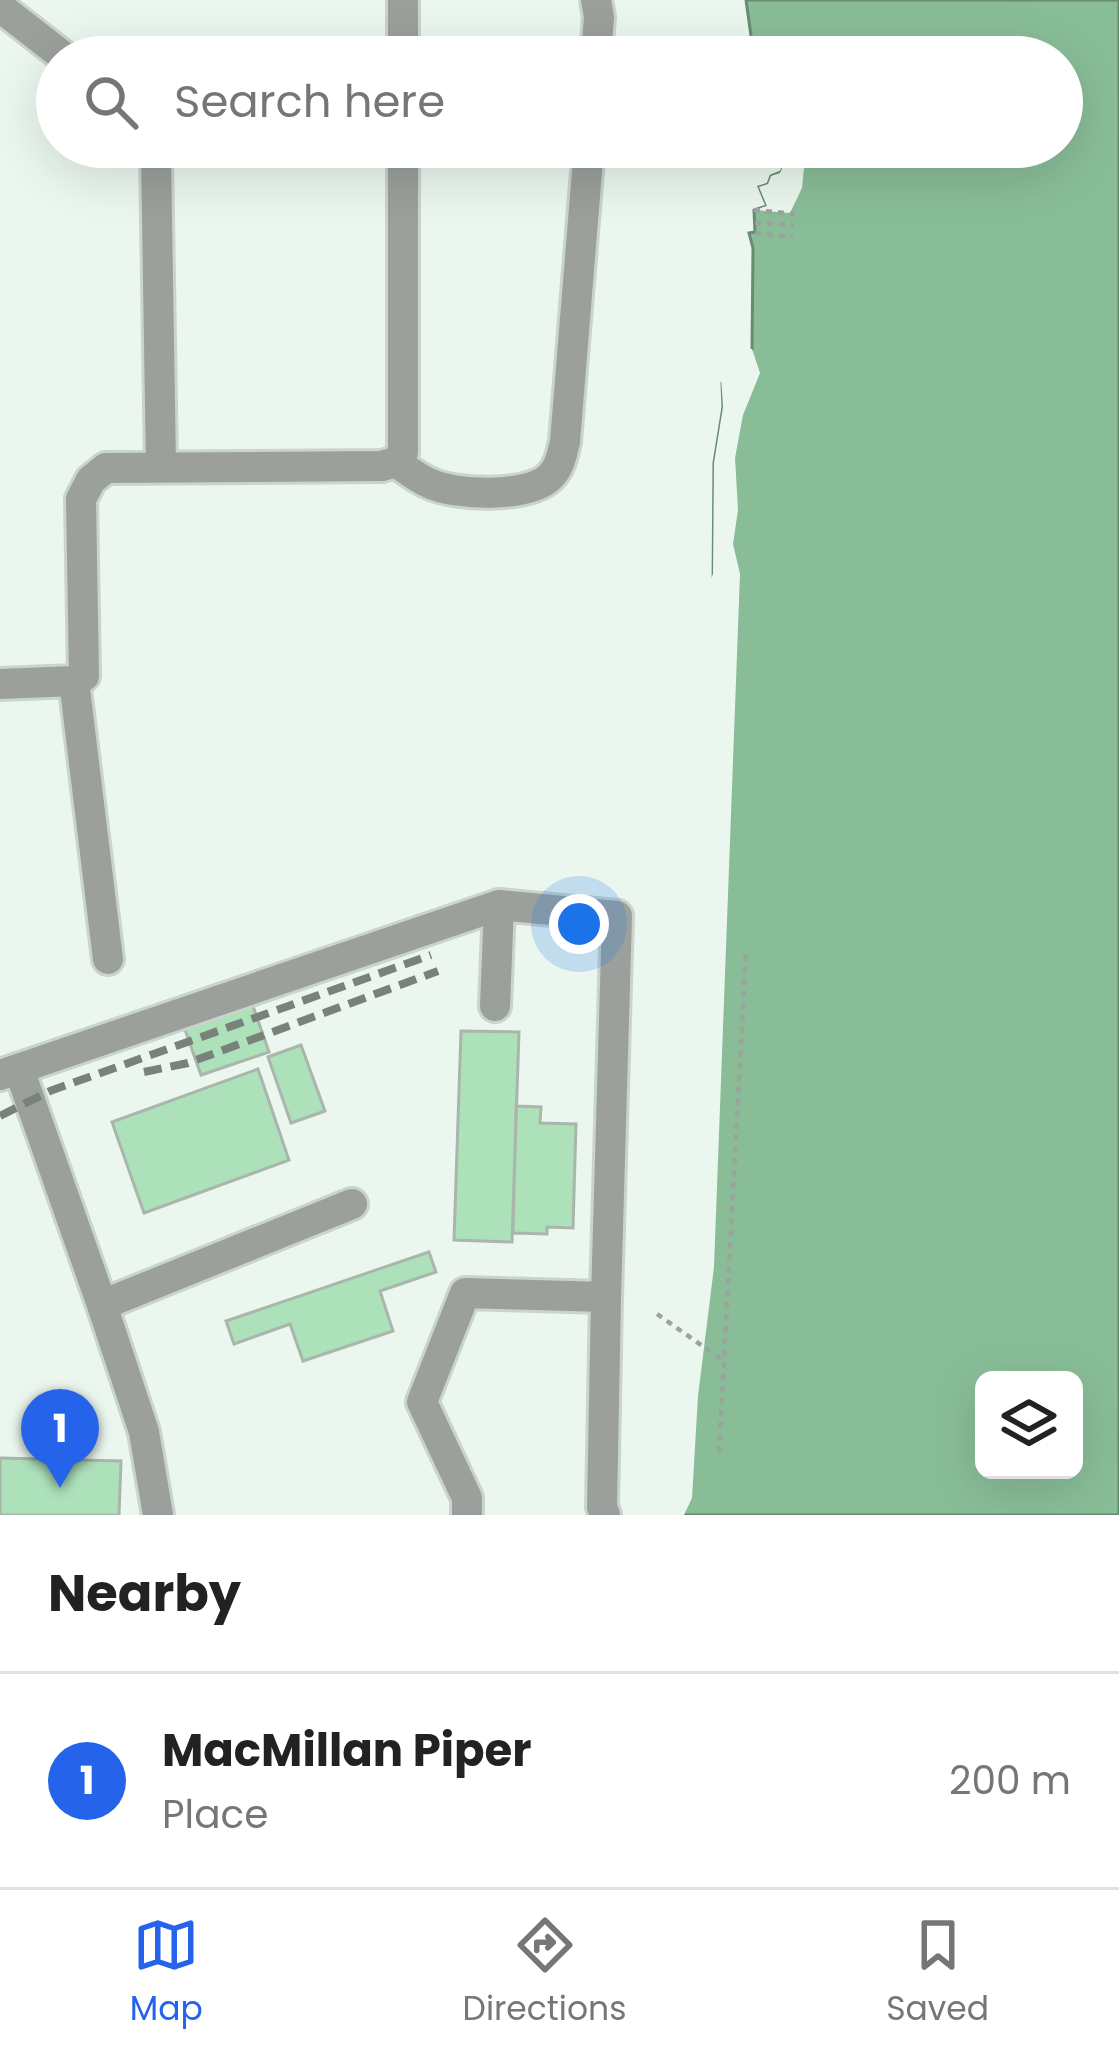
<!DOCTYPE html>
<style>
body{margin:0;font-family:Poppins,sans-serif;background:#f6f6f6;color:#222}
.controls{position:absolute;right:36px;bottom:36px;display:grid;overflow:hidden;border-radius:18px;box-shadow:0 12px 48px #0002}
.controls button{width:108px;height:108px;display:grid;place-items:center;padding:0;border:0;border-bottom:3px solid #e0e0e0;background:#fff;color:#222;font:60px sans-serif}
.you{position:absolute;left:579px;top:924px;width:42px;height:42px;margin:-30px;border:9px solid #fff;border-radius:50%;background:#1a73e8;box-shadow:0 0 0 18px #1a73e833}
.badge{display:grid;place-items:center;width:78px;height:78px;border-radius:50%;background:#2563eb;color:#fff;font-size:39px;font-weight:700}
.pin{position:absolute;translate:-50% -99px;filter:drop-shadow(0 3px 6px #0008)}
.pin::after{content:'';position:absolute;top:63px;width:42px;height:36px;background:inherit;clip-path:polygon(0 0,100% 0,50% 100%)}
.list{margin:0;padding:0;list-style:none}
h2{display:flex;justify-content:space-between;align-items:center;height:156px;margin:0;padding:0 48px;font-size:51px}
h2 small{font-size:39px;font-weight:400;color:#767676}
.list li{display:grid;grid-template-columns:78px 1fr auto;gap:36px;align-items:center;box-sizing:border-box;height:216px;padding:0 48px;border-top:3px solid #e0e0e0}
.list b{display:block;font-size:45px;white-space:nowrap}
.list p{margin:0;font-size:39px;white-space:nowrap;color:#767676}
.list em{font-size:39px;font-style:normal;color:#767676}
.icon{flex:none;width:66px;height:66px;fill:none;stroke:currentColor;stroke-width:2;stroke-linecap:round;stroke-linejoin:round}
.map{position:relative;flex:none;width:1119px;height:1515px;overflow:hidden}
.search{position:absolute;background:#fff;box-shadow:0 12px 48px #0002;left:36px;right:36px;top:36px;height:132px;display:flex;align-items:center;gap:30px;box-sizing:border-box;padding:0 42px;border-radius:66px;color:#767676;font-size:45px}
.sheet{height:372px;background:#fff}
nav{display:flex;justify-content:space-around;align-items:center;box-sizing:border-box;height:168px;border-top:3px solid #e0e0e0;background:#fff;font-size:33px;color:#767676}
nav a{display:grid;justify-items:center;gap:6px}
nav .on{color:#2563eb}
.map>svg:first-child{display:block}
</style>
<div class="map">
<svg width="1119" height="1515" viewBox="0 0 1119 1515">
<rect width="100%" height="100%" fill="#ebf7ee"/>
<path fill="#89bd98" stroke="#678c72" stroke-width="3" fill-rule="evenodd" d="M746 0H1119V1515H681L713 588 714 463 723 407 722 383 752 349 753 248 749 233 755 232 754 210 767 206 759 187 768 184 771 176 781 172 785 163 777 147H1062V57H754ZM984 1380H1074V1470H984Z"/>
<path fill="#ebf7ee" d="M777 147H806L802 188 790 213 754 210 767 206 759 187 768 184 771 176 780 173 784 164Z
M744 349H752L760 373 743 415 735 458 738 510 733 544 740 574 714 1267 698 1396 692 1498 684 1515H679L666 1495 660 1494 707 587 713 574 714 463 723 407 721 377Z"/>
<path fill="#ace1ba" stroke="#aab5ac" stroke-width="3" d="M252 1003 269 1052 201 1075 184 1027Z
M461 1031 519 1032 512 1242 454 1240Z
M301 1045 325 1111 291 1123 268 1057Z
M258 1069 289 1160 144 1213 112 1122Z
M516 1106 541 1107 540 1123 576 1124 573 1228 547 1227V1234L513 1233Z
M429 1252 436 1272 380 1291 393 1331 303 1361 290 1324 234 1344 226 1321Z
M0 1458 121 1461 119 1515H0Z"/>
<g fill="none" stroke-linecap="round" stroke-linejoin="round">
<g stroke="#c9d4cc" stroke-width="36">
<path id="minor" d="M596 0 599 17 596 57
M0 7 64 57
M403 57V0
M153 147 156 155 161 467
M396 462C406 469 417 478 429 483 455 496 528 498 550 477 560 467 562 454 565 442L589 147
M74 681 108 959
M0 684 74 681 84 676 81 499 91 480 106 468 382 466 396 462 403 452V147
M495 1006 499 905
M19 1069 102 1305 352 1204
M0 1075 499 905 617 916 606 1297 465 1293 422 1402 467 1498V1515
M102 1305 144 1432 158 1515
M605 1515 602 1507 606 1297"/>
</g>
<path stroke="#9aa39c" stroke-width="4.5" stroke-dasharray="6 6" stroke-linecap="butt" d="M754 210 795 214
M755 223 794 225
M755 233 793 237
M657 1314 721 1359
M719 1452 746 952"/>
<use href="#minor" stroke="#9ba09c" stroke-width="30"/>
<path stroke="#79817b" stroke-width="8" stroke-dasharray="18 9" stroke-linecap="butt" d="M144 1072 188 1063 438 971
M0 1116 50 1091 431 955"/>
</g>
</svg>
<div class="controls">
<button><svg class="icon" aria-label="layers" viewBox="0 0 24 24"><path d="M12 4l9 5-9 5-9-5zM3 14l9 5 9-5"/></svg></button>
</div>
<div class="you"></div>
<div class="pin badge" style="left:60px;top:1488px">1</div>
<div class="search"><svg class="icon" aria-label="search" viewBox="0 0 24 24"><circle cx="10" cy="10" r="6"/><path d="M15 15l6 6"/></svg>Search here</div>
</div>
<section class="sheet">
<h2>Nearby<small></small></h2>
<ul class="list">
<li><span class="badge">1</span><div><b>MacMillan Piper</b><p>Place</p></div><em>200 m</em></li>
</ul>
</section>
<nav>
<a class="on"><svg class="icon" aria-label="map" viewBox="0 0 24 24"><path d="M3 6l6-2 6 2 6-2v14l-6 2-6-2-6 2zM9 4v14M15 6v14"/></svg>Map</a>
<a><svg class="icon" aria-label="directions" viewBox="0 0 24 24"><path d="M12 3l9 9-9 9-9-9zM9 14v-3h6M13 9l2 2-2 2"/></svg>Directions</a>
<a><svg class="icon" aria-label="saved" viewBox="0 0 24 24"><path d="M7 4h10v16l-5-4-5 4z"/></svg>Saved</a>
</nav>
